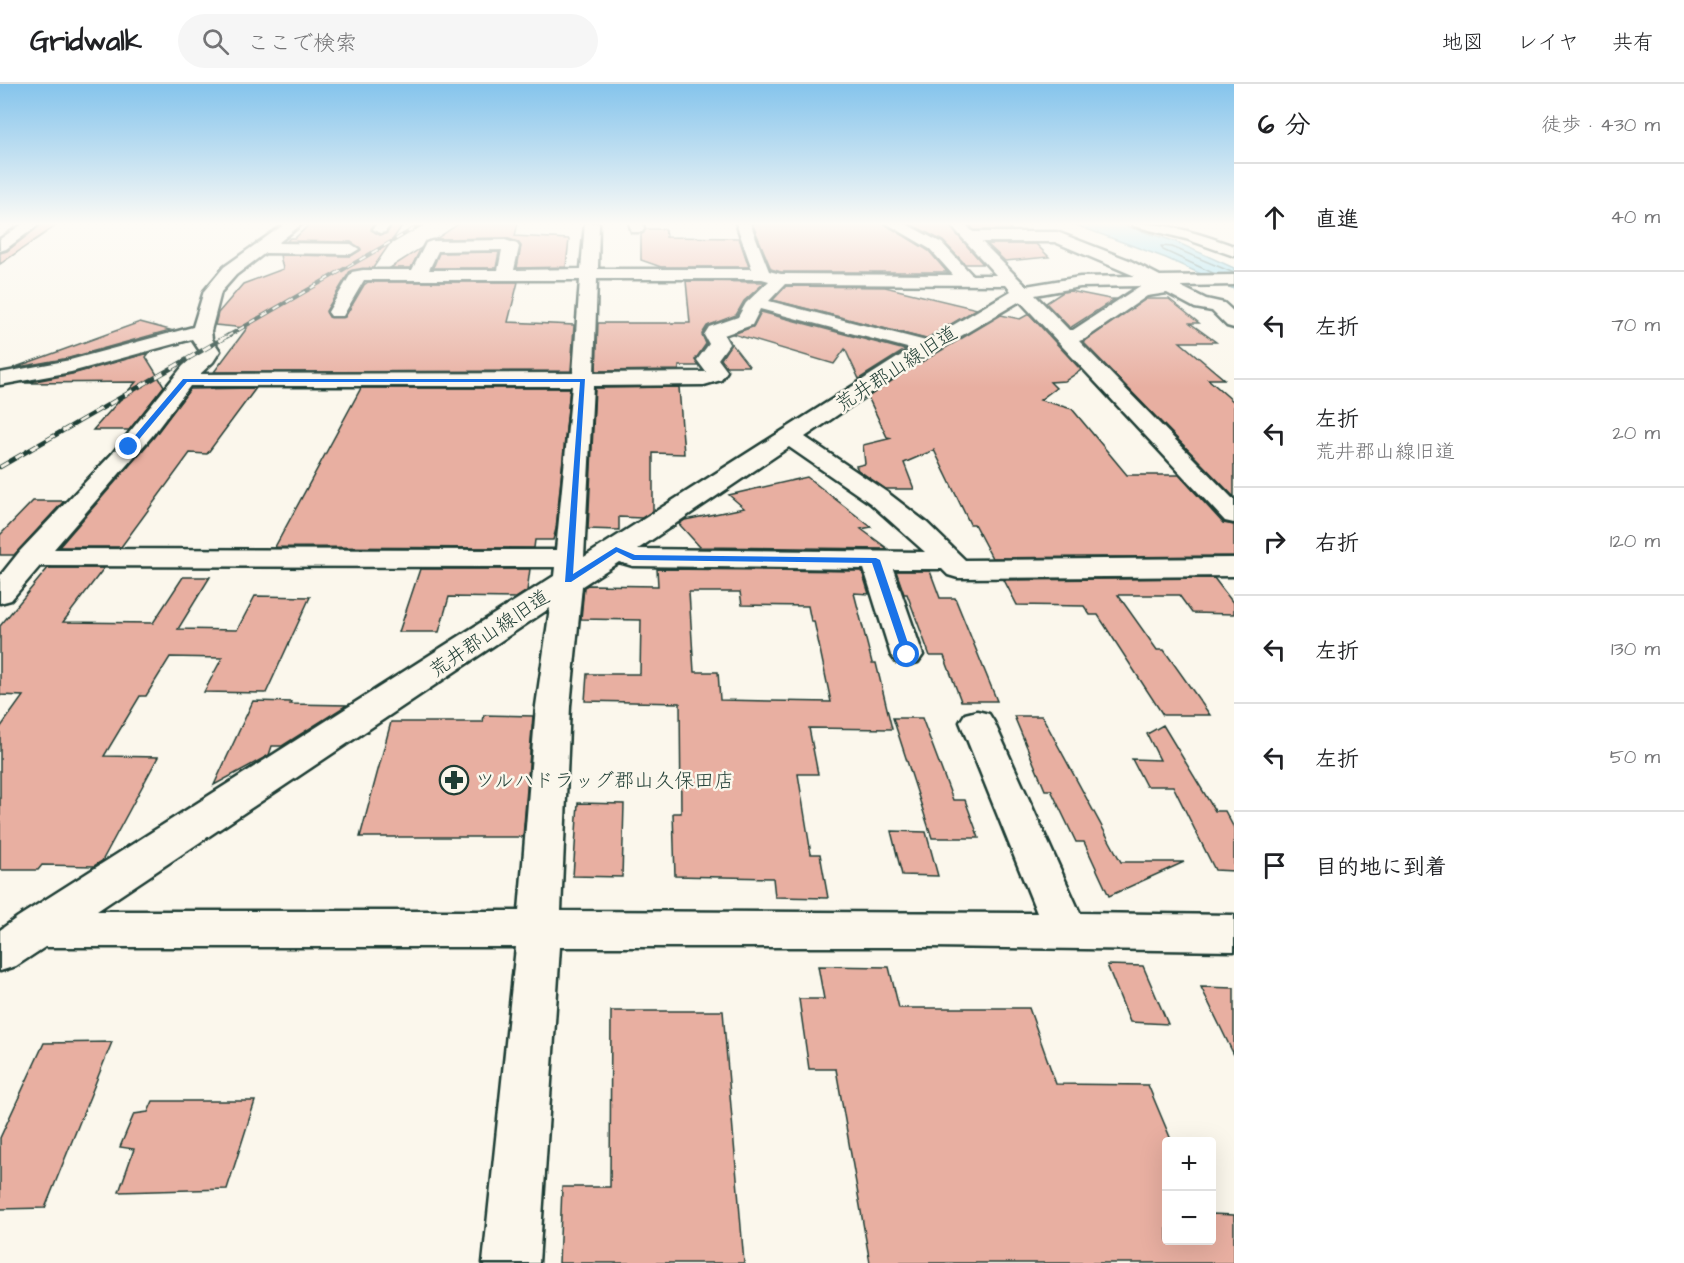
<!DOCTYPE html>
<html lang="ja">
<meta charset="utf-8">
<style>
body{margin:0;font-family:"Architects Daughter","Klee One",sans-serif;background:#f6f6f6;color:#202124}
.controls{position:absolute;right:18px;bottom:18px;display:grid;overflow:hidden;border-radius:6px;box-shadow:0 6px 24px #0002}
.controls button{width:54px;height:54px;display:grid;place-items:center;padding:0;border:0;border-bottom:2px solid #e0e0e0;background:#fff;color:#202124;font:30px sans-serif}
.stop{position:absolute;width:18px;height:18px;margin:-14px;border:4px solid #1a73e8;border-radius:50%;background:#fff}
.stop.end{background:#1a73e8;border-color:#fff;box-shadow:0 2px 6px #0008}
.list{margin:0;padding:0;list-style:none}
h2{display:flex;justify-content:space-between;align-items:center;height:78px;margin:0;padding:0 24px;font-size:26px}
h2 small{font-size:20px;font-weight:400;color:#757577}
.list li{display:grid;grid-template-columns:39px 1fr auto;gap:18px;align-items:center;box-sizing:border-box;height:108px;padding:0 24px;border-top:2px solid #e0e0e0}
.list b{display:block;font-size:22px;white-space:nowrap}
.list p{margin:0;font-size:20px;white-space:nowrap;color:#757577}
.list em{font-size:20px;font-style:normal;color:#757577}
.icon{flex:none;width:33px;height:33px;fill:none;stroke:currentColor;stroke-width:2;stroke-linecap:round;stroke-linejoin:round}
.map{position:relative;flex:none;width:1234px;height:1179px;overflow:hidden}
header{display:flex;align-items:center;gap:36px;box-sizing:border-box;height:84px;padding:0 30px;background:#fff;border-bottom:2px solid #e0e0e0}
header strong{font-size:28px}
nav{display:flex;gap:33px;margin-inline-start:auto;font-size:21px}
.search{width:420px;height:54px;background:#f6f6f6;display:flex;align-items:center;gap:15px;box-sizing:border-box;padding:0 21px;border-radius:33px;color:#757577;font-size:22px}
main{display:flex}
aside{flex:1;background:#fff}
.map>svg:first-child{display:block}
</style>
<header>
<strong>Gridwalk</strong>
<div class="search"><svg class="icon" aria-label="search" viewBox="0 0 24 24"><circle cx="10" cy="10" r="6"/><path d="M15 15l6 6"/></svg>ここで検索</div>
<nav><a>地図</a><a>レイヤ</a><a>共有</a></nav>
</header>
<main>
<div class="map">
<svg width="1234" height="1179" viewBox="0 0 1234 1179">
<rect width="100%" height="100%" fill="#fbf7ec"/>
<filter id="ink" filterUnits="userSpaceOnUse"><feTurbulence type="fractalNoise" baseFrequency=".0167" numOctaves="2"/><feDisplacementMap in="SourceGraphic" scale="12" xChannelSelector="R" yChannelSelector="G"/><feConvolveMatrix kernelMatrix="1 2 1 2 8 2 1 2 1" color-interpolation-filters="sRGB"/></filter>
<g filter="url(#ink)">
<path fill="#92dcf3" stroke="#649ca7" stroke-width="1.5" d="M1070 139H1116L1174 157 1234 184V205L1166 174Z"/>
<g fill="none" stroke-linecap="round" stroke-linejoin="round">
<path stroke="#4d7d80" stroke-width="1.5" d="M1215 190 1163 166 1161 162 1172 163 1234 189"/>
</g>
<path fill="#e8afa1" stroke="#1f3d34" stroke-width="1.5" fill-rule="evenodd" d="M43 139H60L0 180V169L7 167Z
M311 139H374L371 146 380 151 387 149 393 139H404L373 184 350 187 326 227 329 233H345L364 201 368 198H518L508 238 574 241 571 287 214 288 247 244 215 241 218 229 243 200 283 185 280 171 351 172 361 166 351 158 287 157 290 154H295Z
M460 139H518L515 152 569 155 566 183 517 184 521 162 518 158 506 154 436 155Z
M752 139H884L929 167 947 188H781L771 185Z
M909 139H947L983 180H965L943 157Z
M968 139 1006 140 1012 146H974Z
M646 145H665L666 153 739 154 749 183H661L641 176V150Z
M987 160H1036L1049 173 1005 177Z
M421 164 411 184H390Z
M499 168 496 184H433L439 169Z
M686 197 765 198 744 217 736 231 707 242 702 250 706 260 695 276 699 282H679V286L596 287 598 239H690Z
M786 202 885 203 977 225 926 255 773 216Z
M1070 207 1110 215H1115L1070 244 1046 219 1063 208Z
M1146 215H1169L1199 239H1190L1216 258H1180L1224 295H1208L1234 318V413L1083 258Z
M761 228 905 266 859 295 845 265 834 280 733 250 753 243Z
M1029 230 1081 286 1065 297 1050 298 1056 304 1040 316 1072 325 1127 391H1179L1223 439 1234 441V472L992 474 974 440H970L934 366 904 379 914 405H886L858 386 856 382 865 380 863 361 892 354 887 353 868 313 908 286 1001 231 1020 235Z
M140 238 170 246 69 274 13 284Z
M731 259 749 282H726L721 275Z
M149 269 146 273 164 302 129 346H93L136 298 25 299 72 290Z
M679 303 684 370 653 369V427L642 434 619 433V446L588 445 595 304Z
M256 304 207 370 190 369 121 463H59L154 353 190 305Z
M361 304H570L556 445 553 456H535L534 464 275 463Z
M807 393 871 443 861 445 888 465 700 463 679 440 685 436 744 424 729 411Z
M33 417H64L14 471H0V451Z
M48 484H104L63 538 153 539 183 493H210L178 545 237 546 255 512 310 513 266 609 204 608 222 574 170 573 146 612H140L104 672 158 673 102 777 94 782 42 781 38 786H0V644L23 612 0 611V542Z
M420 485H530L527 507 516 514 449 513 439 548H399Z
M657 485 862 487 869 510 854 509 872 579H876L892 645 809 644 818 690H798L811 770H820L828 814 775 813 773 794 675 792 673 729H681L680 619 585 617 587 590H640L641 536 581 535 584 503 588 501 658 502ZM689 508H740L742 521 808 522 811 537H814L831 618 720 616 718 588H694Z
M896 487H930L940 514H955L997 617H961L944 572H930L907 510H904Z
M1214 494 1234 520V530L1192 529 1179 511H1118L1157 566H1164L1210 631H1163L1098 531H1090L1084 522 1017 521 1004 496Z
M253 617 291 618 290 620 347 621 282 662H272L269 671 214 701Z
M484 631 533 632 523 753H360L391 638H483Z
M1014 632H1042L1121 778H1184L1109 812 1084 758H1076L1051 706H1045Z
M893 634H922L953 716H965L979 754H932Z
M1163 641 1215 727H1225L1234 744V787L1215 786 1173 702H1146L1132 675 1160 676 1147 650Z
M578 719 624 720 622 793 573 792Z
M891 747 926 748 938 792 902 791Z
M1107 881 1143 882 1168 940 1130 938Z
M818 882 889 883 899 924H1029L1056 1000 1148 1001 1172 1058H1167V1156H1212V1130L1234 1131V1179H870L836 985H809L799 915H824Z
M1201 903 1234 904V971Z
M611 927H723L744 1179H559L562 1103H610Z
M112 958 45 1124 0 1125V1054L44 959Z
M153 1017H255L227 1105 119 1108 134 1065 120 1063 134 1030 148 1028Z"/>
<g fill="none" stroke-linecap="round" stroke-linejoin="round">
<g stroke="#1f3d34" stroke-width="5">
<path id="minor" d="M24 139H41L6 165 0 167V155Z
M286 139H303L278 159 351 160 359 165 351 170 265 169 236 191 221 208 211 247 212 255 220 267 213 278 200 290 573 289 580 196H364L343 232H331L328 228 352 188 363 186H412L426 159 432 157 505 156 517 160 519 163 514 186 581 185 585 139H599L598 185H752L736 139H750L769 187 781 190 953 191 930 165 886 139H904L942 159 972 191H996L949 139H964L973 148H1057L1129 176 1160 192 1234 191V201L1180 202 1206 215 1224 219 1234 228V244L1227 242 1212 227 1195 224 1167 209 1147 212 1085 255 1079 257 1234 416V439L1225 437 1020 217 907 284 805 353 888 409 927 439 965 476 1234 474V492L958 494 948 491 942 485H893L923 571 918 578 907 581 896 578 891 571 864 485 633 482 619 478 582 502 570 622 561 827 1037 829 960 638 965 630 977 627 989 630 994 638 1080 829 1234 831V867L932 863H560L539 1179H483L516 863H45L16 882 0 887V846L18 833 554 492 555 483 40 482 11 516 0 519V492L20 467 112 370 183 282 200 267 192 255 71 288 0 301V289L70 276 193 243 204 207 224 183ZM982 158H1055L1135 192 1080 193 1026 202ZM502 166 498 186H429L438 167ZM597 195H762L769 197 746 219 738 233 709 243 704 251 709 260 697 276 706 288 594 289ZM785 200 1006 201 1011 207 926 257 769 217ZM1140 202 1073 246H1069L1035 211 1080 203ZM760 225 911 265 584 473 593 302 704 301 721 296 727 287 718 275 729 260 724 251 752 241ZM190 302H572L556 466 54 465 152 352ZM789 363 870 419 925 468 638 465ZM550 524 536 622 519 827H97Z
M377 139H391L385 148 380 149 373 145Z
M629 139H643L644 145 642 148H632Z
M1132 139C1168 139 1200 150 1234 162V172L1186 155 1134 142Z"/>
</g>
<use href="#minor" fill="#fbf7ec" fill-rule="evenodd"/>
<g stroke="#1f3d34" stroke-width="4">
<path id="rail-far1" d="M226 253 424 139"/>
</g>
<g stroke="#1f3d34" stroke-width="4.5">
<path id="rail" d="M0 383 229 251"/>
</g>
<use href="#rail-far1" stroke="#fbf7ec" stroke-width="2" stroke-dasharray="7" stroke-linecap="butt"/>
<use href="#rail" stroke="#fbf7ec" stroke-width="3" stroke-dasharray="9" stroke-linecap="butt"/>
</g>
</g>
<linearGradient id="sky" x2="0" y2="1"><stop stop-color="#85c4ec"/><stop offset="0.46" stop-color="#fdfbf6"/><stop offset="1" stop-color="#fdfbf6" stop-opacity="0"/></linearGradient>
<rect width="1234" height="304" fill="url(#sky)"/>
<path fill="#1a73e8" d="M183 295H585L573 490 616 463 635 471 876 474 880 476 912 571 907 574 903 571 872 479 633 476 617 468 571 498H565L580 298H187L131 365H126V362Z"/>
<defs>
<g id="pharmacy-ring" transform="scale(1.5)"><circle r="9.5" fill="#fbf7ec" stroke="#1f3d34" stroke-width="1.5"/><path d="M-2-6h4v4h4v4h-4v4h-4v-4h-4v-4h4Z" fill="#1f3d34"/></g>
</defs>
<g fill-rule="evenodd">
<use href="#pharmacy-ring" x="454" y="696"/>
</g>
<g text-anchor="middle" stroke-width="5" stroke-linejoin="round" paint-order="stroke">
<g font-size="20" fill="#1f3d34" stroke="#fbf7ec">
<text transform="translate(896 284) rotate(-33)" y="7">荒井郡山線旧道</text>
<text transform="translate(489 549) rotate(-34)" y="7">荒井郡山線旧道</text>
</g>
<g font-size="20" fill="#1f3d34" stroke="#fbf7ec" text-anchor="start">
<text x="475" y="703">ツルハドラッグ郡山久保田店</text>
</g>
</g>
</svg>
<div class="controls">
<button>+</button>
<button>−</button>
</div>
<div class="stop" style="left:907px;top:571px"></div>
<div class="stop end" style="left:129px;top:363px"></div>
</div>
<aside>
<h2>6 分<small>徒歩 · 430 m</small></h2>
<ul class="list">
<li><svg class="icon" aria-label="ahead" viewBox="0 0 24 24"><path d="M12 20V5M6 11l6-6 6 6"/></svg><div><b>直進</b></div><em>40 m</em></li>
<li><svg class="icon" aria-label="left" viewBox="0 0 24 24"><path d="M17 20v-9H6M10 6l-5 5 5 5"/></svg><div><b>左折</b></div><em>70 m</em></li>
<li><svg class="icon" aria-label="left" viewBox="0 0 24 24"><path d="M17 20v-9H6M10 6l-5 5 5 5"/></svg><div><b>左折</b><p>荒井郡山線旧道</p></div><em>20 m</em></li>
<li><svg class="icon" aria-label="right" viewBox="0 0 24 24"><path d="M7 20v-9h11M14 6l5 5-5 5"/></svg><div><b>右折</b></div><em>120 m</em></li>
<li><svg class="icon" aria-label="left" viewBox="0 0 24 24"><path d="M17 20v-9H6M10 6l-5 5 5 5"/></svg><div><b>左折</b></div><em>130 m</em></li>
<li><svg class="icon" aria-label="left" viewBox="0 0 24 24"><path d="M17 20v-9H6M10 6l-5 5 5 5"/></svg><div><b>左折</b></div><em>50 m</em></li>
<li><svg class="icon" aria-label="arrive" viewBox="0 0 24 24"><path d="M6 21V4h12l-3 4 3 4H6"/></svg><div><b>目的地に到着</b></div></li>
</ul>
</aside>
</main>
